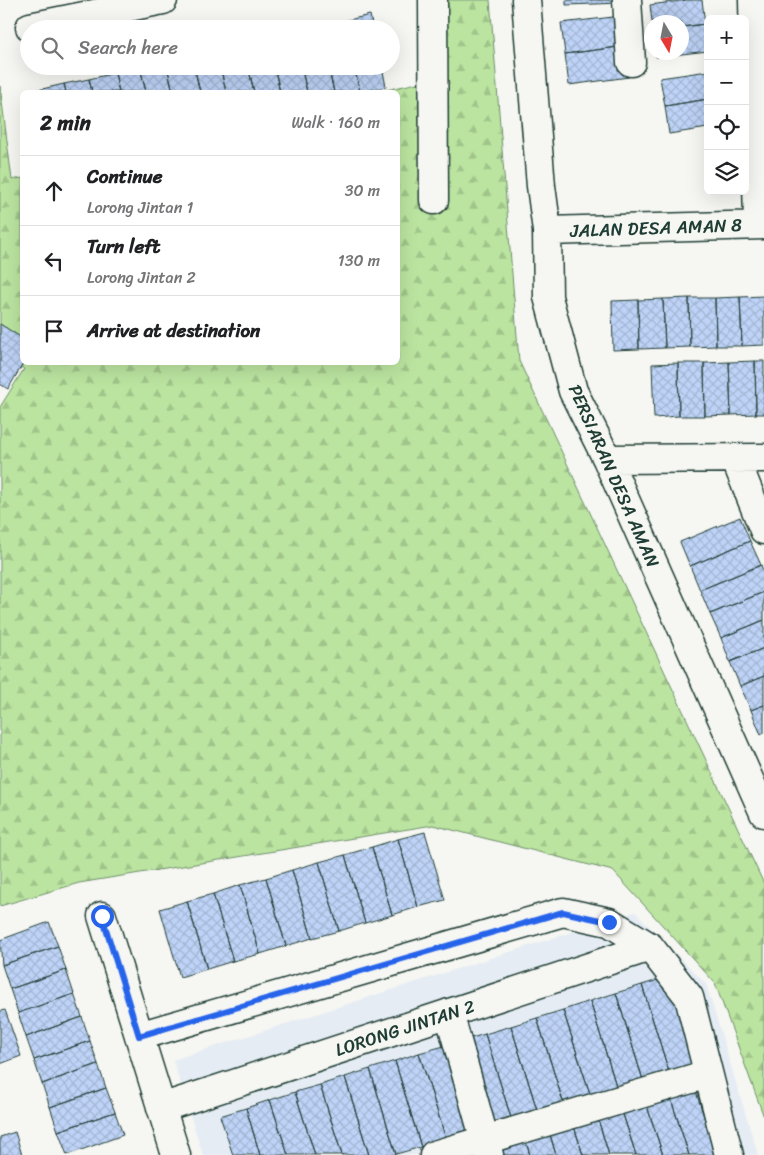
<!DOCTYPE html>
<meta charset="utf-8">
<style>
body{margin:0;font-family:Sriracha,sans-serif;background:#f6f6f6;color:#202124}
.controls{position:absolute;right:15px;top:15px;display:grid;overflow:hidden;border-radius:8px;box-shadow:0 5px 20px #0002}
.controls button{width:45px;height:45px;display:grid;place-items:center;padding:0;border:0;border-bottom:1px solid #e0e0e0;background:#fff;color:#202124;font:25px sans-serif}
.compass{position:absolute;left:644px;top:15px;width:45px;height:45px;border-radius:50%;background:#fff;box-shadow:0 5px 20px #0002;rotate:170deg}
.stop{position:absolute;width:15px;height:15px;margin:-11px;border:4px solid #2563eb;border-radius:50%;background:#fff}
.stop.end{background:#2563eb;border-color:#fff;box-shadow:0 1px 5px #0008}
.list{margin:0;padding:0;list-style:none}
h2{display:flex;justify-content:space-between;align-items:center;height:65px;margin:0;padding:0 20px;font-size:21px}
h2 small{font-size:16px;font-weight:400;color:#757577}
.list li{display:grid;grid-template-columns:32px 1fr auto;gap:15px;align-items:center;box-sizing:border-box;height:70px;padding:0 20px;border-top:1px solid #e0e0e0}
.list b{display:block;font-size:19px;white-space:nowrap}
.list p{margin:0;font-size:16px;white-space:nowrap;color:#757577}
.list em{font-size:16px;font-style:normal;color:#757577}
.icon{flex:none;width:28px;height:28px;fill:none;stroke:currentColor;stroke-width:2;stroke-linecap:round;stroke-linejoin:round}
.map{position:relative;flex:none;width:764px;height:1155px;overflow:hidden}
.search{position:absolute;background:#fff;box-shadow:0 5px 20px #0002;left:20px;top:20px;width:380px;height:55px;display:flex;align-items:center;gap:12px;box-sizing:border-box;padding:0 18px;border-radius:28px;color:#757577;font-size:19px}
.panel{position:absolute;background:#fff;box-shadow:0 5px 20px #0002;left:20px;top:90px;width:380px;height:275px;border-radius:8px}
.map>svg:first-child{display:block}
</style>
<div class="map">
<svg width="764" height="1155" viewBox="0 0 764 1155">
<defs>
<pattern id="forest-firs" width="22" height="20" patternUnits="userSpaceOnUse" patternTransform="scale(1.25)"><rect width="22" height="20" fill="#bbe4a0"/><path d="M5 1l3.5 6h-7zM16 11l3.5 6h-7z" fill="#a0c48a"/></pattern>
<pattern id="building-cross-hatch" width="8" height="8" patternUnits="userSpaceOnUse" patternTransform="scale(1.25)"><rect width="8" height="8" fill="#bed3f7"/><path d="M0 0l8 8M0 8l8-8" fill="none" stroke="#a3b6d4"/></pattern>
</defs>
<rect width="100%" height="100%" fill="#f6f6f2"/>
<filter id="ink" filterUnits="userSpaceOnUse"><feTurbulence type="fractalNoise" baseFrequency=".02" numOctaves="2"/><feDisplacementMap in="SourceGraphic" scale="10" xChannelSelector="R" yChannelSelector="G"/><feConvolveMatrix kernelMatrix="1 2 1 2 8 2 1 2 1" color-interpolation-filters="sRGB"/></filter>
<g filter="url(#ink)">
<path fill="#e5ecf4" d="M635 912 706 984 758 1155H203L173 1060Z"/>
<path fill="url(#forest-firs)" stroke="#6d906a" d="M446 0H490L519 361 764 884V1117L715 983 613 871 433 825 79 883 0 906V407L24 369 0 351V86L12 180 22 178V362H398V92H378L434 79Z"/>
<path fill="url(#building-cross-hatch)" stroke="#1f3d34" d="M566 0H623V3L566 5Z
M687 0H702L705 24 682 27V22H652L650 5Z
M370 15 373 29H346L344 21Z
M622 16 626 46 565 54 561 23Z
M344 21 346 29H319V27Z
M705 24 708 51 656 57V52H682V27Z
M626 46 629 77 569 85 565 54Z
M167 66 173 92H146L140 67Z
M167 66H194L200 92H173Z
M194 66H220L226 92H200Z
M220 66H248L254 92H226Z
M248 66H274L280 92H254Z
M274 66H301L307 92H280Z
M301 66H328L334 92H307Z
M328 66H354L360 92H334Z
M354 66H382L386 87 360 92Z
M140 67 146 92H119L115 73Z
M708 71V99L665 106 660 78Z
M115 73 119 92H92L89 79Z
M89 79 92 92H66L64 84Z
M64 84 66 92H39L38 90Z
M708 99V128L669 134 665 106Z
M764 296V345L742 346 740 297Z
M740 297 742 346H716L715 298Z
M689 298 690 347 665 348 663 299Z
M689 298H715L716 346 690 347Z
M663 299 665 348 639 349 638 300Z
M638 300 639 349 613 350 612 301Z
M0 324 22 338V362H24L8 389 0 384Z
M755 361H764V414H756Z
M755 361 756 414 731 415 729 362Z
M729 362 731 415 705 416 704 363Z
M678 363 679 416 654 418 652 364Z
M678 363H704L705 416H679Z
M740 517 750 541 690 566 680 542Z
M750 541 761 565 700 590 690 566Z
M761 565 764 574V592L710 614 700 590Z
M764 592V620L721 638 710 614Z
M764 620V648L730 662 721 638Z
M764 648V676L740 686 730 662Z
M764 676V705L751 710 740 686Z
M764 705V733L761 735 751 710Z
M425 832 445 900 418 907 398 839Z
M398 839 418 907 392 915 372 847Z
M372 847 392 915 365 923 345 855Z
M345 855 365 923 339 931 319 862Z
M319 862 339 931 312 938 292 870Z
M292 870 312 938 286 946 266 878Z
M266 878 286 946 260 954 240 885Z
M240 885 260 954 233 961 213 894Z
M213 894 233 961 207 969 187 901Z
M187 901 207 969 180 977 160 909Z
M49 922 58 946 2 965 0 940Z
M58 946 66 970 10 989 2 965Z
M66 970 74 994 18 1013 10 989Z
M668 977 696 1064 669 1072 642 985Z
M642 985 669 1072 643 1080 616 993Z
M616 993 643 1080 617 1089 590 1001Z
M74 994 82 1017 26 1037 18 1013Z
M590 1001 617 1089 591 1097 563 1010Z
M5 1010 21 1056 0 1064V1011Z
M563 1010 591 1097 564 1105 537 1018Z
M82 1017 90 1041 34 1060 26 1037Z
M537 1018 564 1105 538 1113 511 1026Z
M511 1026 538 1113 512 1121 485 1034Z
M485 1034 512 1121 486 1129 458 1042Z
M90 1041 98 1064 42 1084 34 1060Z
M444 1046 471 1131 446 1139 419 1053Z
M419 1053 446 1139 421 1147 395 1061Z
M395 1061 421 1147 396 1154 370 1069Z
M98 1064 106 1088 50 1107 42 1084Z
M370 1069 396 1154 395 1155H369L345 1077Z
M345 1077 369 1155H342L320 1085Z
M320 1085 342 1155H315L295 1092Z
M694 1085 716 1155H689L669 1093Z
M106 1088 115 1112 58 1131 50 1107Z
M295 1092 315 1155H288L270 1100Z
M669 1093 689 1155H663L645 1100Z
M270 1100 288 1155H260L246 1108Z
M645 1100 663 1155H636L621 1108Z
M246 1108 260 1155H233L220 1116Z
M621 1108 636 1155H609L597 1116Z
M115 1112 123 1135 67 1155 58 1131Z
M597 1116 609 1155H583L573 1123Z
M573 1123 583 1155H556L549 1131Z
M549 1131 556 1155H530L525 1139Z
M15 1132 22 1155H0V1137Z
M525 1139 530 1155H503L500 1147Z"/>
<g fill="none" stroke-linecap="round" stroke-linejoin="round">
<g stroke="#1f3d34" stroke-width="31">
<path id="minor" d="M433 0 434 200
M526 0 541 186 547 231 548 297 573 391 607 459 764 813
M627 0 631 62
M753 0 758 225
M30 27 163 0
M547 231 764 225
M735 458 764 530
M607 459 764 458
M102 916 176 1155
M449 1013 489 1155
M139 1036 563 912 609 922 650 947 689 997 729 1155
M161 1108 650 947
M434 1155 708 1074"/>
</g>
<use href="#minor" stroke="#f6f6f2" stroke-width="28"/>
</g>
</g>
<g fill="none" stroke-linecap="round" stroke-linejoin="round" filter="url(#ink)">
<path stroke="#2563eb" stroke-width="6" d="M102 916 139 1036 563 912 609 922"/>
</g>
<g text-anchor="middle" stroke-width="4.5" stroke-linejoin="round" paint-order="stroke">
<g font-size="18" fill="#1f3d34" stroke="#f6f6f2">
<text transform="translate(656 228) rotate(-2)" y="6">JALAN DESA AMAN 8</text>
<text transform="translate(614 476) rotate(66)" y="6">PERSIARAN DESA AMAN</text>
<text transform="translate(405 1028) rotate(-18)" y="6">LORONG JINTAN 2</text>
</g>
</g>
</svg>
<div class="controls">
<button>+</button>
<button>−</button>
<button><svg class="icon" aria-label="locate" viewBox="0 0 24 24"><circle cx="12" cy="12" r="6"/><path d="M12 2v4M12 18v4M2 12h4M18 12h4"/></svg></button>
<button><svg class="icon" aria-label="layers" viewBox="0 0 24 24"><path d="M12 4l9 5-9 5-9-5zM3 14l9 5 9-5"/></svg></button>
</div>
<svg class="compass" viewBox="-18 -18 36 36"><path d="M0-13l5 13h-10z" fill="#e53935"/><path d="M0 13l5-13h-10z" fill="#757577"/></svg>
<div class="stop" style="left:102px;top:916px"></div>
<div class="stop end" style="left:609px;top:922px"></div>
<div class="search"><svg class="icon" aria-label="search" viewBox="0 0 24 24"><circle cx="10" cy="10" r="6"/><path d="M15 15l6 6"/></svg>Search here</div>
<section class="panel">
<h2>2 min<small>Walk · 160 m</small></h2>
<ul class="list">
<li><svg class="icon" aria-label="ahead" viewBox="0 0 24 24"><path d="M12 20V5M6 11l6-6 6 6"/></svg><div><b>Continue</b><p>Lorong Jintan 1</p></div><em>30 m</em></li>
<li><svg class="icon" aria-label="left" viewBox="0 0 24 24"><path d="M17 20v-9H6M10 6l-5 5 5 5"/></svg><div><b>Turn left</b><p>Lorong Jintan 2</p></div><em>130 m</em></li>
<li><svg class="icon" aria-label="arrive" viewBox="0 0 24 24"><path d="M6 21V4h12l-3 4 3 4H6"/></svg><div><b>Arrive at destination</b></div></li>
</ul>
</section>
</div>
